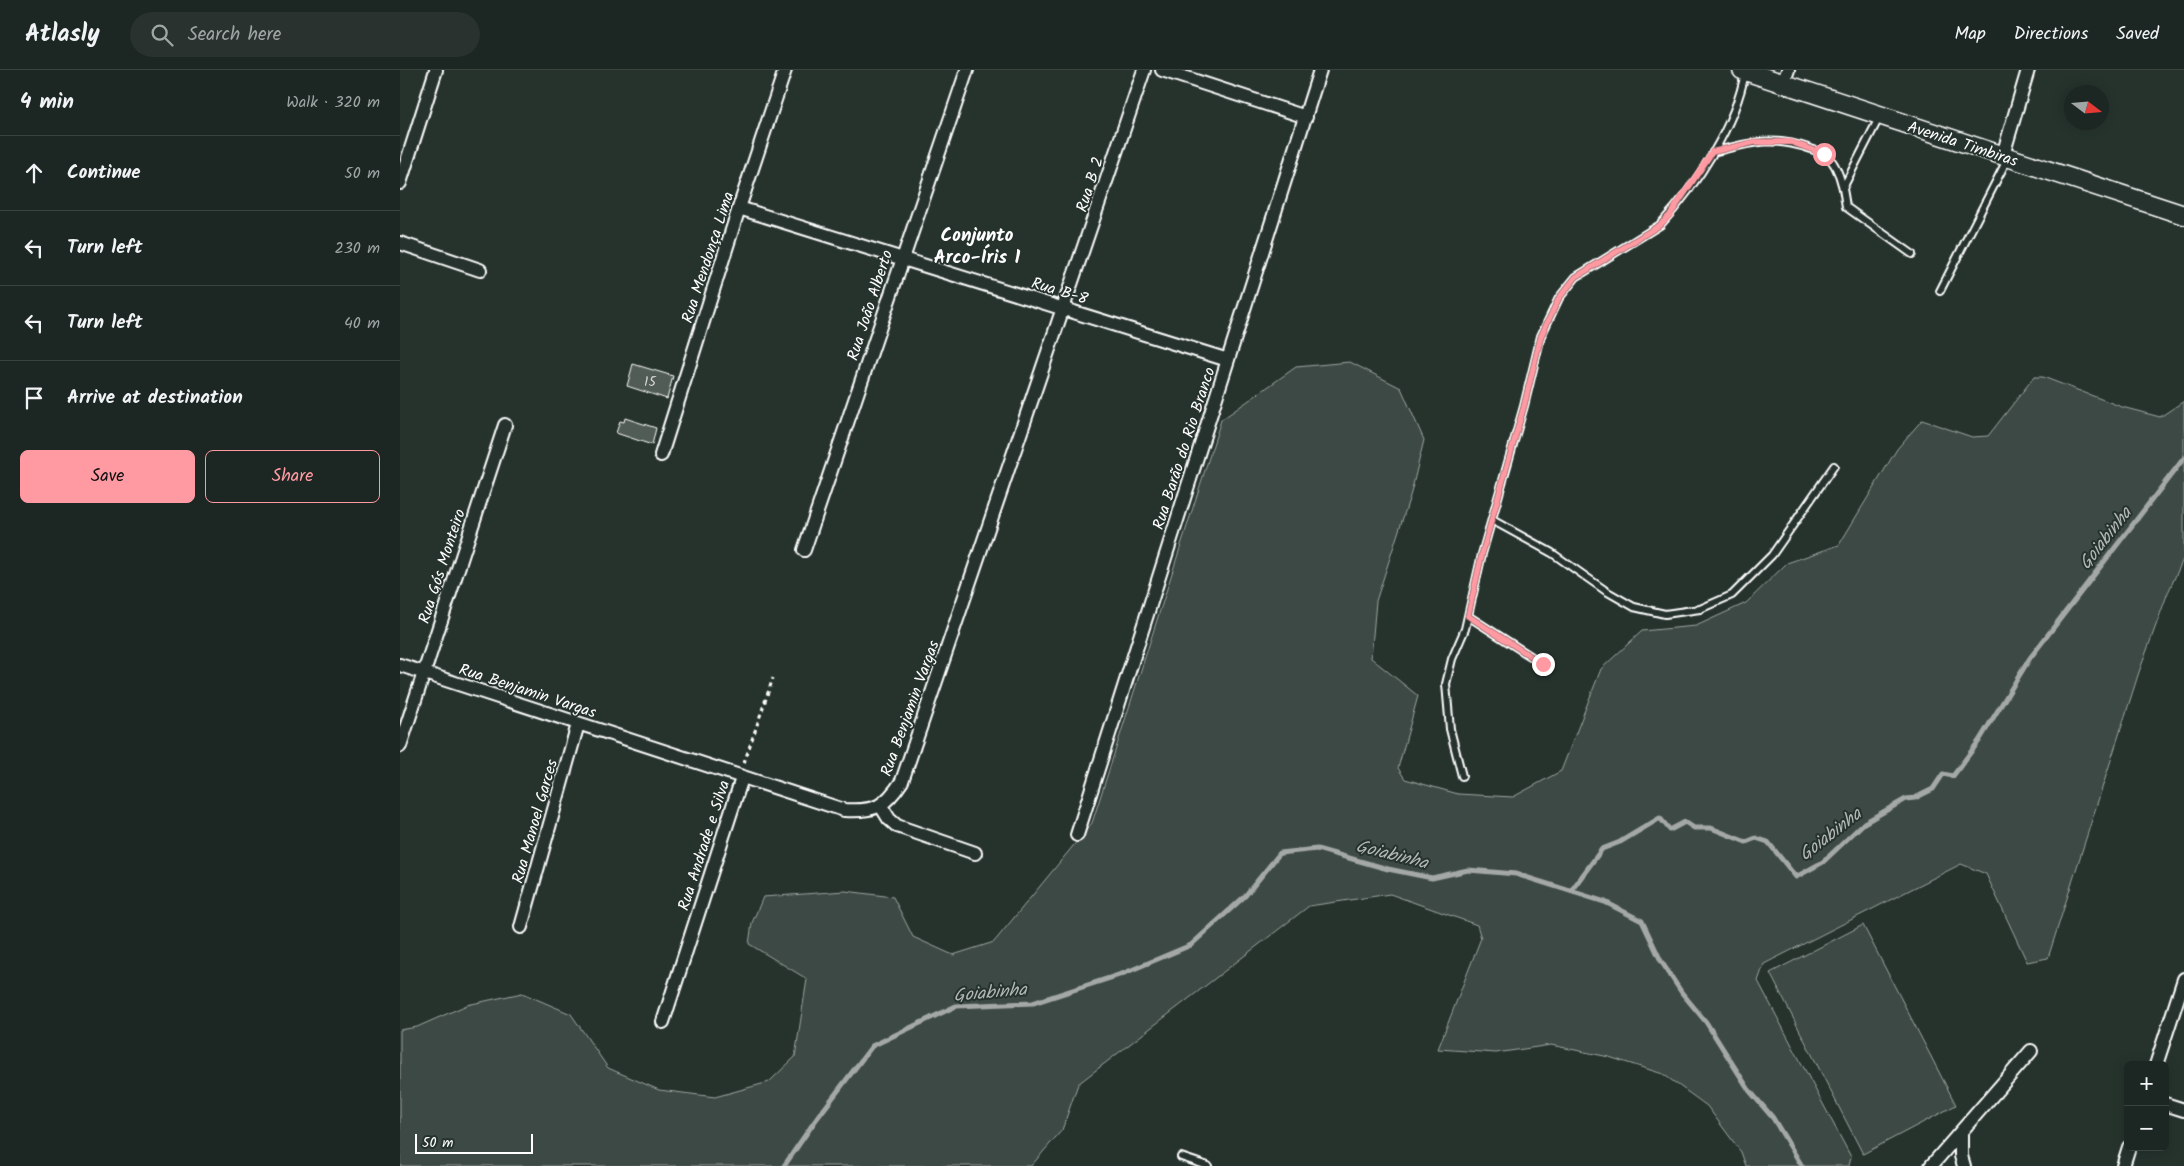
<!DOCTYPE html>
<meta charset="utf-8">
<style>
body{margin:0;font-family:Kalam,sans-serif;background:#29322f;color:#f1f3f6}
.controls{position:absolute;right:15px;bottom:15px;display:grid;overflow:hidden;border-radius:8px;box-shadow:0 2px 12px #0003}
.controls button{width:45px;height:45px;display:grid;place-items:center;padding:0;border:0;border-bottom:1px solid #3a4340;background:#1c2622;color:#f1f3f6;font:25px sans-serif}
.compass{position:absolute;left:1664px;top:15px;width:45px;height:45px;border-radius:50%;background:#1c2622;box-shadow:0 2px 12px #0003;rotate:106deg}
.scale{position:absolute;left:15px;bottom:12px;width:118px;box-sizing:border-box;padding-left:5px;border:2px solid #fff;border-top:0;font-size:14px;line-height:18px;white-space:nowrap;color:#fff;-webkit-text-stroke:4px #26332d;paint-order:stroke}
.stop{position:absolute;width:15px;height:15px;margin:-11px;border:4px solid #ff9aa2;border-radius:50%;background:#fff}
.stop.end{background:#ff9aa2;border-color:#fff;box-shadow:0 1px 5px #0008}
.list{margin:0;padding:0;list-style:none}
h2{display:flex;justify-content:space-between;align-items:center;height:65px;margin:0;padding:0 20px;font-size:21px}
h2 small{font-size:16px;font-weight:400;color:#a0a5a5}
.list li{display:grid;grid-template-columns:32px 1fr auto;gap:15px;align-items:center;box-sizing:border-box;height:75px;padding:0 20px;border-top:1px solid #3a4340}
.list b{display:block;font-size:19px;white-space:nowrap}
.list em{font-size:16px;font-style:normal;color:#a0a5a5}
.actions{display:flex;gap:10px;padding:15px 20px}
.actions a{flex:1;padding:11px 0;border:1px solid #ff9aa2;border-radius:8px;text-align:center;font-size:18px;color:#ff9aa2}
.actions .main{background:#ff9aa2;color:#111}
.icon{flex:none;width:28px;height:28px;fill:none;stroke:currentColor;stroke-width:2;stroke-linecap:round;stroke-linejoin:round}
.map{position:relative;flex:none;width:1784px;height:1096px;overflow:hidden}
header{display:flex;align-items:center;gap:30px;box-sizing:border-box;height:70px;padding:0 25px;background:#1c2622;border-bottom:1px solid #3a4340}
header strong{font-size:24px}
nav{display:flex;gap:28px;margin-inline-start:auto;font-size:18px}
.search{width:350px;height:45px;background:#29322f;display:flex;align-items:center;gap:12px;box-sizing:border-box;padding:0 18px;border-radius:28px;color:#a0a5a5;font-size:19px}
main{display:flex}
aside{flex:1;background:#1c2622}
.map>svg:first-child{display:block}
</style>
<header>
<strong>Atlasly</strong>
<div class="search"><svg class="icon" aria-label="search" viewBox="0 0 24 24"><circle cx="10" cy="10" r="6"/><path d="M15 15l6 6"/></svg>Search here</div>
<nav><a>Map</a><a>Directions</a><a>Saved</a></nav>
</header>
<main>
<aside>
<h2>4 min<small>Walk · 320 m</small></h2>
<ul class="list">
<li><svg class="icon" aria-label="ahead" viewBox="0 0 24 24"><path d="M12 20V5M6 11l6-6 6 6"/></svg><div><b>Continue</b></div><em>50 m</em></li>
<li><svg class="icon" aria-label="left" viewBox="0 0 24 24"><path d="M17 20v-9H6M10 6l-5 5 5 5"/></svg><div><b>Turn left</b></div><em>230 m</em></li>
<li><svg class="icon" aria-label="left" viewBox="0 0 24 24"><path d="M17 20v-9H6M10 6l-5 5 5 5"/></svg><div><b>Turn left</b></div><em>40 m</em></li>
<li><svg class="icon" aria-label="arrive" viewBox="0 0 24 24"><path d="M6 21V4h12l-3 4 3 4H6"/></svg><div><b>Arrive at destination</b></div></li>
</ul>
<div class="actions"><a class="main">Save</a><a>Share</a></div>
</aside>
<div class="map">
<svg width="1784" height="1096" viewBox="0 0 1784 1096">
<rect width="100%" height="100%" fill="#26332d"/>
<filter id="ink" filterUnits="userSpaceOnUse"><feTurbulence type="fractalNoise" baseFrequency=".02" numOctaves="2"/><feDisplacementMap in="SourceGraphic" scale="10" xChannelSelector="R" yChannelSelector="G"/><feConvolveMatrix kernelMatrix="1 2 1 2 8 2 1 2 1" color-interpolation-filters="sRGB"/></filter>
<g filter="url(#ink)">
<path fill="#3e4944" stroke="#9ea4a2" d="M950 292 1001 318 1024 370 1011 423 976 531 971 588 1018 626 998 698 1005 709 1058 724 1113 727 1161 701 1201 599 1242 561 1296 556 1346 533 1387 493 1439 475 1497 379 1522 350 1572 367 1588 366 1634 307H1643L1722 337 1760 347 1784 331V487L1767 525 1739 602 1648 888 1627 892 1586 804 1561 794 1364 894 1358 911 1451 1087 1449 1096H1346L1341 1082 1307 1036 1263 1004 1209 987 1151 975 1096 983 1038 979 1081 868 1077 855 990 824 909 836 678 1014 662 1060 631 1096H0V960L17 957 67 935 122 923 171 944 208 998 259 1020 315 1027 369 1012 395 987 407 909 349 874 352 853 363 827 445 821 493 827 513 867 553 885 594 872 692 753 821 350 896 297Z
M1463 855 1556 1035 1463 1084 1370 903Z"/>
<g fill="none" stroke-linecap="round" stroke-linejoin="round">
<path stroke="#a4a9a7" stroke-width="5" d="M1171 821 1202 779 1220 772 1260 748 1270 760 1285 752 1294 758H1311L1346 772 1356 768 1368 772 1396 807 1423 792 1464 753 1506 729 1515 728 1533 719 1543 704 1553 706 1579 671 1630 588 1784 388
M384 1096 415 1051 472 976 556 936 633 933 722 904 791 875 845 826 880 783 917 779 988 799 1032 808 1068 800 1116 804 1205 832 1242 851 1261 891 1282 923 1306 952 1349 1020 1373 1048 1402 1096"/>
</g>
<path fill="#515c57" stroke="#fff" d="M233 294 273 306 267 329 227 316Z
M225 348 256 358 252 375 216 363 220 351 224 352Z"/>
<g fill="none" stroke-linecap="round" stroke-linejoin="round">
<g stroke="#fff" stroke-width="10">
<path id="lane" d="M1313 82C1350 73 1373 65 1411 79 1421 82 1430 86 1435 96 1442 109 1444 123 1446 137L1512 184
M1443 118 1480 46
M1540 221 1608 88
M1092 450 1152 483 1206 521 1234 537 1265 544 1300 539 1332 525 1372 485 1434 396
M1068 546 1143 594
M1062 706 1050 659 1046 614 1052 589 1065 559 1082 484 1124 336 1141 266 1159 228 1176 207 1260 155C1296 116 1336 55 1345 2
M781 1087 808 1096"/>
</g>
<g stroke="#fff" stroke-width="16">
<path id="street" d="M762 0 906 47
M1383 13 1388 0
M1603 85 1628 0
M0 113 36 0
M339 138 828 290
M0 173 80 200
M261 385 339 138 385 0
M404 480 567 0
M0 595 444 740C475 742 485 737 502 711L744 0
M0 676 105 355
M481 736 489 749 497 756 575 783
M677 765 920 0
M121 857 178 654
M263 952 342 708
M1756 995 1784 909
M1765 1034 1784 1040
M1561 1062V1086L1564 1096
M1531 1096 1631 981
M1723 1096 1729 1077"/>
</g>
<g stroke="#fff" stroke-width="21">
<path id="secondary" d="M1342 0 1784 145"/>
</g>
<path stroke="#fff" stroke-width="3" stroke-dasharray="4 4" stroke-linecap="butt" d="M344 693 373 608"/>
<use href="#lane" stroke="#26332d" stroke-width="6"/>
<use href="#street" stroke="#26332d" stroke-width="12"/>
<use href="#secondary" stroke="#26332d" stroke-width="18"/>
</g>
</g>
<g fill="none" stroke-linecap="round" stroke-linejoin="round" filter="url(#ink)">
<path stroke="#ff9aa2" stroke-width="6" d="M1143 594 1068 546 1082 484 1124 336 1141 266 1159 228 1176 207 1260 155 1270 145 1312 82 1355 72H1391L1424 84"/>
</g>
<g text-anchor="middle" stroke-width="4" stroke-linejoin="round" paint-order="stroke">
<g font-size="14" fill="#d4d6d5">
<text x="250" y="316">15</text>
</g>
<g font-size="16" fill="#fff" stroke="#26332d">
<text transform="translate(1563 73) rotate(18)" y="6">Avenida Timbiras</text>
<text transform="translate(689 114) rotate(-72)" y="6">Rua B 2</text>
<text transform="translate(307 187) rotate(-72)" y="6">Rua Mendonça Lima</text>
<text transform="translate(660 220) rotate(17)" y="6">Rua B-8</text>
<text transform="translate(469 235) rotate(-72)" y="6">Rua João Alberto</text>
<text transform="translate(783 378) rotate(-72)" y="6">Rua Barão do Rio Branco</text>
<text transform="translate(41 496) rotate(-72)" y="6">Rua Gós Monteiro</text>
<text transform="translate(128 620) rotate(18)" y="6">Rua Benjamin Vargas</text>
<text transform="translate(509 638) rotate(-70)" y="6">Rua Benjamin Vargas</text>
<text transform="translate(134 751) rotate(-74)" y="6">Rua Manoel Garces</text>
<text transform="translate(303 775) rotate(-72)" y="6">Rua Andrade e Silva</text>
</g>
<g font-size="18" font-style="italic" fill="#b3b8b6" stroke="#26332d">
<text transform="translate(1705 468) rotate(-52)" y="6">Goiabinha</text>
<text transform="translate(1430 764) rotate(-38)" y="6">Goiabinha</text>
<text transform="translate(992 784) rotate(14)" y="6">Goiabinha</text>
<text transform="translate(590 922) rotate(-5)" y="6">Goiabinha</text>
</g>
<g font-size="19" font-weight="bold" fill="#fff" stroke="#26332d">
<text x="577" y="171">Conjunto<tspan x="577" dy="22">Arco-Íris 1</tspan></text>
</g>
</g>
</svg>
<div class="controls">
<button>+</button>
<button>−</button>
</div>
<svg class="compass" viewBox="-18 -18 36 36"><path d="M0-13l5 13h-10z" fill="#e53935"/><path d="M0 13l5-13h-10z" fill="#a0a5a5"/></svg>
<div class="scale">50 m</div>
<div class="stop" style="left:1424px;top:84px"></div>
<div class="stop end" style="left:1143px;top:594px"></div>
</div>
</main>
